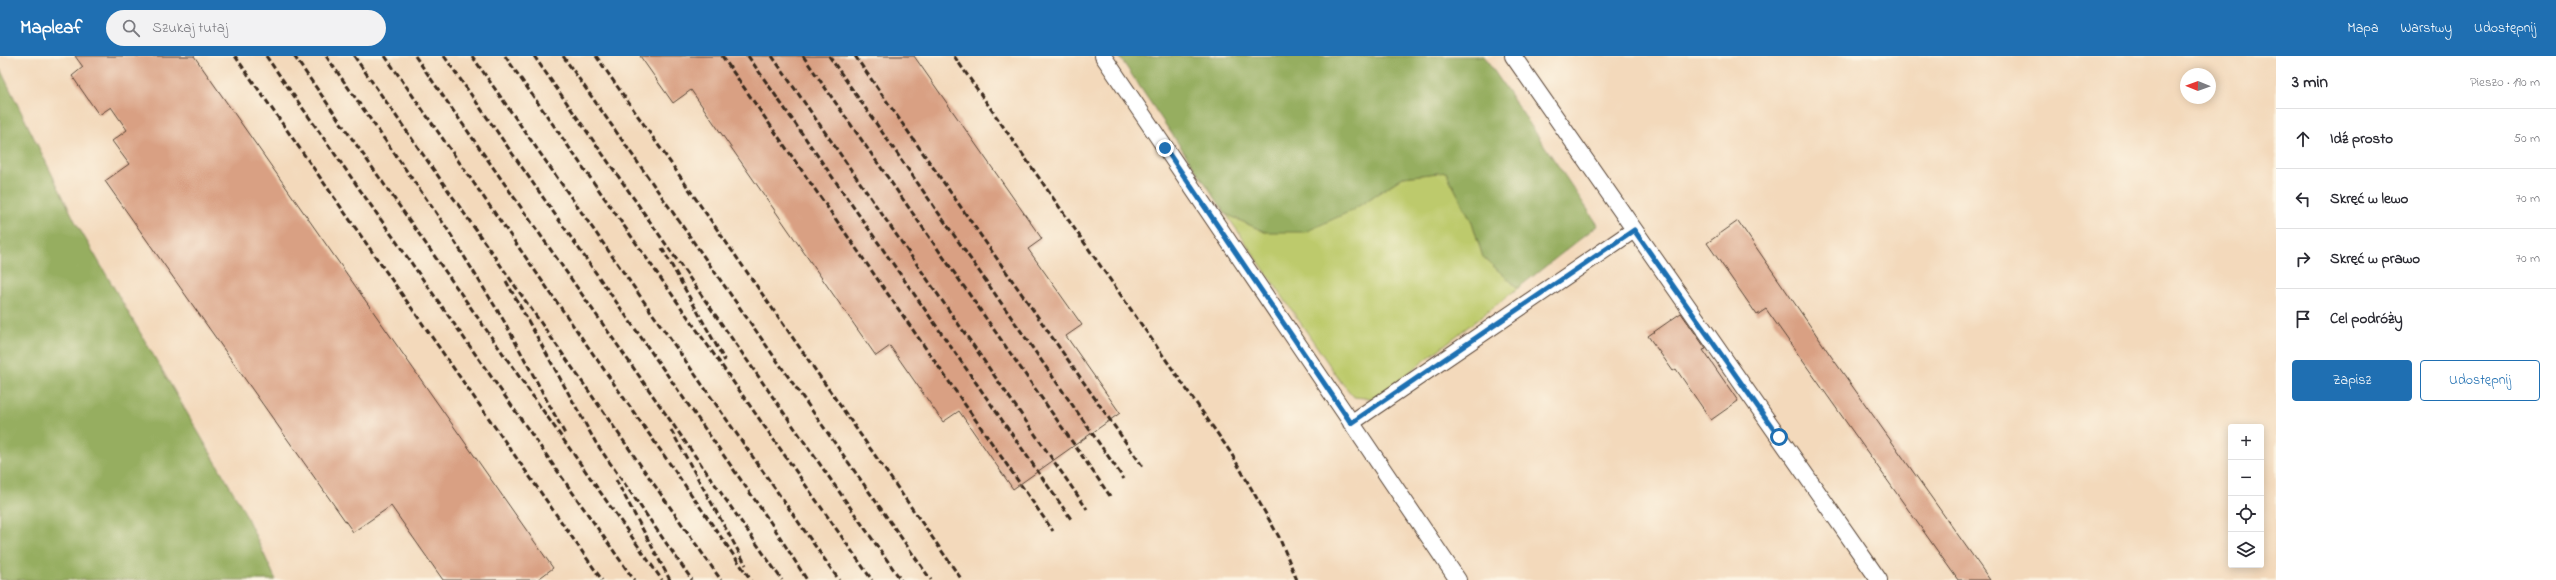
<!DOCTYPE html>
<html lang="pl">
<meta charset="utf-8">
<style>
body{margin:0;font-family:"Indie Flower",sans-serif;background:#f2f2f3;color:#2b2b33}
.controls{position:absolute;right:12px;bottom:12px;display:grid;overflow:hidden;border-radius:4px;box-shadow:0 2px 10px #0003}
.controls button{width:36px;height:36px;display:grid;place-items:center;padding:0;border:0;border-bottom:1px solid #e1e1e2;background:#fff;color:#2b2b33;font:20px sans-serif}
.compass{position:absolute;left:2180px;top:12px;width:36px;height:36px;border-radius:50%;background:#fff;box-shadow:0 2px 10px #0003;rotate:271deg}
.stop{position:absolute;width:12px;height:12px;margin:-9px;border:3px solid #1f6fb2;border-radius:50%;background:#fff}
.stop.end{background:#1f6fb2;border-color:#fff;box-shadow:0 1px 4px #0008}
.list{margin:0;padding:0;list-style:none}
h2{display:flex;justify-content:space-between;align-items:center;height:52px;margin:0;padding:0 16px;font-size:17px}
h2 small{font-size:13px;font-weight:400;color:#7c7c81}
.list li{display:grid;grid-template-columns:26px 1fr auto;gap:12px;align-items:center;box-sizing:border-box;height:60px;padding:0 16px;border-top:1px solid #e1e1e2}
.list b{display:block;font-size:15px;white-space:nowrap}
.list em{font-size:13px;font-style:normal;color:#7c7c81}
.actions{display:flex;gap:8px;padding:12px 16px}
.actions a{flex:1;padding:9px 0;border:1px solid #1f6fb2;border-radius:4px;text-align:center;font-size:14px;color:#1f6fb2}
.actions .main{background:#1f6fb2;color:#fff}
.icon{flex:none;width:22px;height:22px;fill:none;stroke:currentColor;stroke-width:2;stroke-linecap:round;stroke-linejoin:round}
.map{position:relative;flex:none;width:2276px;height:524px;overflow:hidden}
header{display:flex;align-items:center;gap:24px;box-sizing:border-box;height:56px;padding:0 20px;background:#1f6fb2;color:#fff}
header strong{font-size:19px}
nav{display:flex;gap:22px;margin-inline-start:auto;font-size:14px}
.search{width:280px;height:36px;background:#f2f2f3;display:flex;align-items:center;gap:10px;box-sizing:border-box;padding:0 14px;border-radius:22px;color:#7c7c81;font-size:15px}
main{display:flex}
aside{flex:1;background:#fff}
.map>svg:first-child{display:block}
</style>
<header>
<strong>Mapleaf</strong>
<div class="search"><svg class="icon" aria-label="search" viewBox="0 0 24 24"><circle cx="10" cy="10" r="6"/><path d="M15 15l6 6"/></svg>Szukaj tutaj</div>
<nav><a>Mapa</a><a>Warstwy</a><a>Udostępnij</a></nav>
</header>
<main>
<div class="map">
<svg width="2276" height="524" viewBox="0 0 2276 524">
<rect width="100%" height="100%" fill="#fcf5e5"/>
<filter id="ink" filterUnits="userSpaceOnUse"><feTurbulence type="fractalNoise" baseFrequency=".025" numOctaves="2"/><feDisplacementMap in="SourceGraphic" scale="8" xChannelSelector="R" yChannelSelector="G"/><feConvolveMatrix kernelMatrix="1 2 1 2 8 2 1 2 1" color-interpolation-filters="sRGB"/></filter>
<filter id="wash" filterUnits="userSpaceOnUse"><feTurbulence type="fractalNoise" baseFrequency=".012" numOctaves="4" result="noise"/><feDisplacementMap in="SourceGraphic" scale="16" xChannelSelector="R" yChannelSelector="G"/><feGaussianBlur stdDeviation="0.9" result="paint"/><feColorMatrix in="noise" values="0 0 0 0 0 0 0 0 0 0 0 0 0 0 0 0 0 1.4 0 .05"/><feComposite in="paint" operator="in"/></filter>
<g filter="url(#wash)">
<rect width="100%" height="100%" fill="#f3d9bb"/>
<path fill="#bdca6c" stroke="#7c7a45" d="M1446 116 1472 166 1483 201 1518 232 1375 343 1354 341 1341 326 1226 158 1265 176 1351 155 1403 121Z"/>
<path fill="#96ae60" stroke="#686c3f" d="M1119 0H1484L1598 169 1518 232 1483 201 1472 166 1446 116 1403 121 1351 155 1305 176H1265L1226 158Z
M0 13 75 165 242 451 276 524H0Z"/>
<g id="blocks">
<path fill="#d9a083" d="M75 0H194L553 512 537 524H443L391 450 353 476 105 125 129 108 112 85 127 74 111 51 99 59 72 20 83 11Z
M640 0H914L1042 183 1028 193 1082 269 1066 280 1120 357 1013 433 959 355 943 366 890 290 876 300 691 34 673 47Z
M1738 165 1833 303 1990 524H1958L1766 253 1757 259 1707 187Z
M1681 257 1706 293 1703 294 1738 345 1711 364 1676 313 1673 315 1648 280Z"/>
</g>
</g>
<g filter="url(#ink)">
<use href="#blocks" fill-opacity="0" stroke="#574436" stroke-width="1"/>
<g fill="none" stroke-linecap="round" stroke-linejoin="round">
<g stroke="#574436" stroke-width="18">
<path id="lane" d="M1103 0 1458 524
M1513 0 1879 524
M1351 367 1634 174"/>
</g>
<use href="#lane" stroke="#fff" stroke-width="16"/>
<path stroke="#3b2a1e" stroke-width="3" stroke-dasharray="6 3" stroke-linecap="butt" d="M235 0 602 524
M266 0 634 524
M294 0 662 524
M326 0 446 171 504 265 565 378
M354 0 721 524
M385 0 751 524
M415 0 782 524
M444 0 771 467 807 524
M472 0 839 524
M505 0 872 524
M534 0 901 524
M563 0 931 524
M596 0 962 524
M722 0 1053 475
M748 0 1071 463
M772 0 1087 453
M803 0 1110 440
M829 0 1124 423
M855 0 1143 411
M954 0 1231 397 1279 481 1297 524
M662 192 725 305
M506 225 596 387 692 524
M671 374 746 509
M616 424 670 524"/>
</g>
</g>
<g fill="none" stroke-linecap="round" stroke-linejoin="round" filter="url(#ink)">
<path stroke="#1f6fb2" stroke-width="5" d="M1165 92 1351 367 1634 174 1779 381"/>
</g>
</svg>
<div class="controls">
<button>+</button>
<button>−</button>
<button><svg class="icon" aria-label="locate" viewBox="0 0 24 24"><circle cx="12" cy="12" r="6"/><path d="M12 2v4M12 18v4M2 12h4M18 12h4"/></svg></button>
<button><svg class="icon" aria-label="layers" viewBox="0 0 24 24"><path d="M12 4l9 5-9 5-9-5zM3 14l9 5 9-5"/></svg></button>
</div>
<svg class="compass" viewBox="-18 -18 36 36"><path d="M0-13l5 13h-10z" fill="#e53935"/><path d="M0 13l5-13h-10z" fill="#7c7c81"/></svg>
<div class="stop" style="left:1779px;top:381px"></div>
<div class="stop end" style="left:1165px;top:92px"></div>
</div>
<aside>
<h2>3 min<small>Pieszo · 190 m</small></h2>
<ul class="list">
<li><svg class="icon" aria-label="ahead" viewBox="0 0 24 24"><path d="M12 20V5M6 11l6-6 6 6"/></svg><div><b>Idź prosto</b></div><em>50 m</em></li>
<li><svg class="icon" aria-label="left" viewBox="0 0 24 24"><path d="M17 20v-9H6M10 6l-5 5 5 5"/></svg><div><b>Skręć w lewo</b></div><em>70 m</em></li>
<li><svg class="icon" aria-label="right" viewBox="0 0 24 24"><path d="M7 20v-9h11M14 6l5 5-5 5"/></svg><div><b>Skręć w prawo</b></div><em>70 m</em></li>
<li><svg class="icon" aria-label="arrive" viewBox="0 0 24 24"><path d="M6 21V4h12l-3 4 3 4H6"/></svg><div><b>Cel podróży</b></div></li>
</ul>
<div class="actions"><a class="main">Zapisz</a><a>Udostępnij</a></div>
</aside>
</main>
